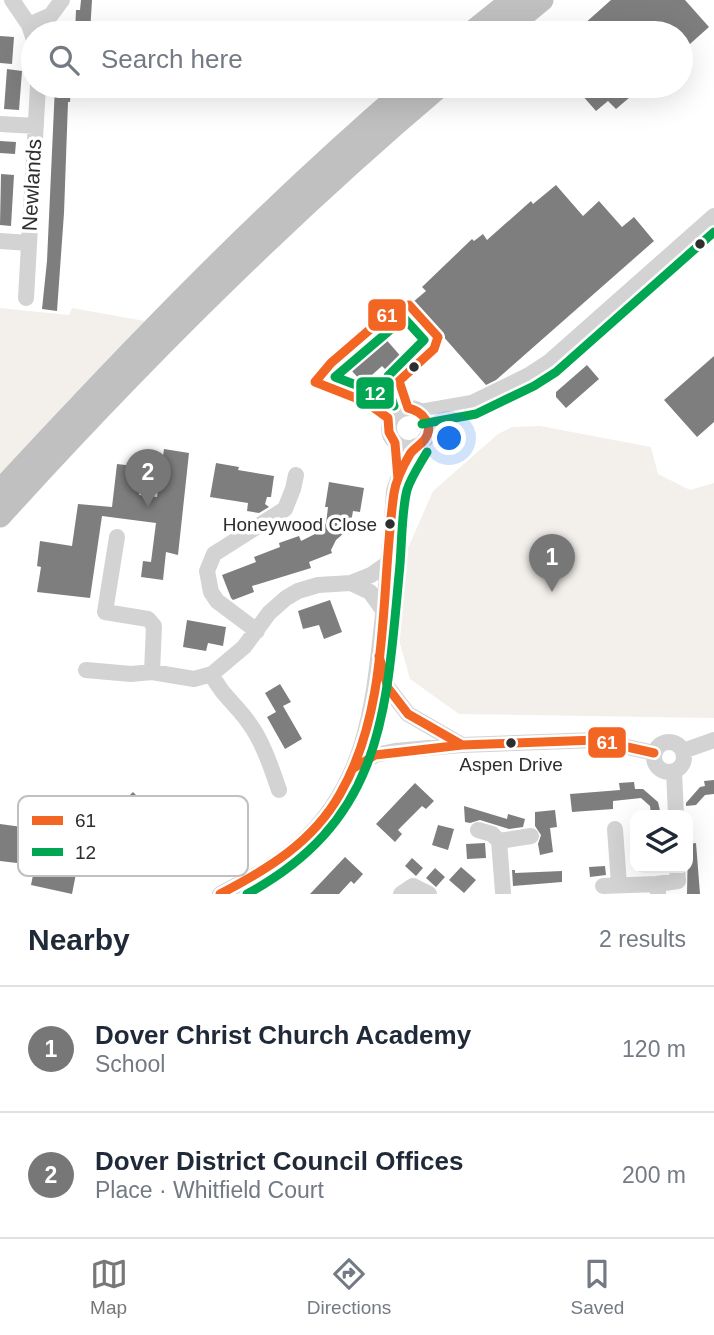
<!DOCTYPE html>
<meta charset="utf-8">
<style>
body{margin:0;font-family:Helvetica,sans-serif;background:#f2f2f3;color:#1f2937}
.controls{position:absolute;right:21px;bottom:21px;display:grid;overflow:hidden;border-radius:14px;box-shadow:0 7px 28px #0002}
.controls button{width:63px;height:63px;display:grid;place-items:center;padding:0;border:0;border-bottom:2px solid #e0e1e3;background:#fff;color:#1f2937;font:35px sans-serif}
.you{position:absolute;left:450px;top:439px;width:24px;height:24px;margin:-18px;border:5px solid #fff;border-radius:50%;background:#1a73e8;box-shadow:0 0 0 10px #1a73e833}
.badge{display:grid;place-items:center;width:46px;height:46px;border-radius:50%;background:#777;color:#fff;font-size:23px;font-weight:700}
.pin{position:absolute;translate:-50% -58px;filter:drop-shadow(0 2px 4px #0008)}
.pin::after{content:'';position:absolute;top:37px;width:24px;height:21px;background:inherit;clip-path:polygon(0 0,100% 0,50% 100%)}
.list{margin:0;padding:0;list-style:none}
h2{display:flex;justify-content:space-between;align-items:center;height:91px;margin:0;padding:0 28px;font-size:30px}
h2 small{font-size:23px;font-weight:400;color:#747a83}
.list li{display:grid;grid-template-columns:46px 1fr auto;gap:21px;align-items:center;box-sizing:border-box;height:126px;padding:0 28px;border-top:2px solid #e0e1e3}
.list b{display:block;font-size:26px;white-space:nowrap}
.list p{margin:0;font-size:23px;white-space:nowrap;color:#747a83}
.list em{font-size:23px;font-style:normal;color:#747a83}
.icon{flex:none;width:38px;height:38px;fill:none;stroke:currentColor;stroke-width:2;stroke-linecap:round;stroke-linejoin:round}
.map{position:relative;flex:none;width:714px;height:894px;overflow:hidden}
.search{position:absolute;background:#fff;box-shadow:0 7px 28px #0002;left:21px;right:21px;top:21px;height:77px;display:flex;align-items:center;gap:18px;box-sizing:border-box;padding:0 24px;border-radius:38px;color:#747a83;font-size:26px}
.sheet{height:343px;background:#fff}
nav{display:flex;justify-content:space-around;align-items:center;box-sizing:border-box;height:98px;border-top:2px solid #e0e1e3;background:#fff;font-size:19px;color:#747a83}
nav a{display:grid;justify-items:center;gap:4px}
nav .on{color:#777}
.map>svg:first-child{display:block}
</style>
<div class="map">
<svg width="714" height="894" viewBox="0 0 714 894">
<rect width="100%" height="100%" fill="#fff"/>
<path fill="#f3f0ec" d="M0 308 69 315 72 308 145 321 66 403 0 477Z
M540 426 651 447 658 474 690 490 714 483V718L459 714 410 679 399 640 408 548 433 491 498 434 512 427Z"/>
<path fill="#7e7e7e" d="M81 0H92L90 33H75L76 10H80Z
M611 0H685L709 27 681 52V33H574Z
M0 36 14 37 12 64 0 63Z
M7 69 22 71 19 110 4 109Z
M55 86H71L70 102H68L64 213 57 311 42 309 47 261Z
M574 86H643L616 109 608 101 596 111Z
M0 141 16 142 15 154 0 153Z
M1 174 14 175 11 226 0 225Z
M556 185 583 216 599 201 622 227 634 217 654 241 496 380 486 385 413 302 426 291 422 287 472 239 474 241 483 234 487 240 531 201 533 204Z
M383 336 404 360 389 373 382 366 363 383 351 370 369 354 367 351Z
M714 356V422L697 437 664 400Z
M587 365 599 379 566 408 556 397V392Z
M164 449 189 453 178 555 166 552 163 580 141 577 143 561 151 562 156 523 102 516 90 598 37 592 41 567 37 566 40 541 72 546 78 504 112 507 117 464 142 467 139 495 157 497Z
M216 463 239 467 238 470 274 476 271 497H267L265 504 269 507 259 513 247 511 248 503 210 497Z
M329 482 364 488 360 512 353 511 349 534 344 533 336 540 331 550 332 553 309 562 311 568 252 586 254 592 233 600 231 598 222 575 256 562 254 557 280 547 279 543 299 536 301 541 323 530 324 523 326 524 328 507H325Z
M330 600 342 632 324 639 319 625 303 629 298 611Z
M187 620 226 627 223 646 208 643 206 651 183 647Z
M280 684 291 702 283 706 302 739 285 749 267 717 276 712 265 693Z
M714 780V794L705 795 696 805 686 806V803L700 787 705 786 704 781Z
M634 782 635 789H643L658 802 661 815H651L650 806 641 798 613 801V809L572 812 570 794 620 790 619 783Z
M415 783 434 801 426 809 422 806 398 830 402 834 395 842 376 824Z
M133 792 171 831 125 875 87 836Z
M464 806 507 819 508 814 525 819 523 827 509 829 480 820 470 823 465 822Z
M555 810 557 827 550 828 553 852 540 855 538 844 541 835 535 826V812Z
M0 824 22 827 17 863 0 861Z
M438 825 454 829 448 850 432 845Z
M40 840 81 848 72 894 31 885Z
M485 843 486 858 467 859 466 844Z
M696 843 700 894H687L688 844Z
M345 857 363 874 354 884 351 881 339 894H310Z
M412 858 423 868 416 876 405 866Z
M605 866 606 875 590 877 589 867Z
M461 867 476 880 464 893 449 880Z
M435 868 445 877 436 887 426 878Z
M512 870H515V873L562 871V882L513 886Z"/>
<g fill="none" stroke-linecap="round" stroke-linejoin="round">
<path stroke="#d3d3d3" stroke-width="16" d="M12 0 29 25 33 37
M29 25 51 15 62 0
M0 124 36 126
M0 241 29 243
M26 298 38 86
M389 428a20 20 0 1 1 40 0a20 20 0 1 1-40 0Z
M420 412 472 403
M425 439 472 403 529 375 549 362 714 216
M117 537 105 612 148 619 154 626 152 672
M351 583 370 592 383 610
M257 631 217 601 211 592 207 571 214 554 285 509 293 489 296 475
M380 661 388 688 408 714 460 744
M86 670 131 674 152 672 194 679 212 674 244 647 269 613 286 598 298 591 318 585 351 583 371 575 388 563
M212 674C220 694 237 705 249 723 263 742 271 767 279 790
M654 757a15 15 0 1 1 30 0a15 15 0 1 1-30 0Z
M683 751 714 740
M354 768 375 755 395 751 462 745 596 740 654 753
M674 771 676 815
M615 829 619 885
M478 830 492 834 499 841 531 836
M499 841 503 892
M603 886 657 884
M658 893 657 884 678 881 677 868
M220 894C249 879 277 865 301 843 366 782 373 707 382 624 387 579 391 535 394 491L398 479 416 446
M401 894 413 886 429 894"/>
<path stroke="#c0c0c0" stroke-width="23" d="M471 33 512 0
M502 33 542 0
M0 491C131 349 264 211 410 86
M0 516C138 364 283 219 440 86"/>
<g stroke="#fff" stroke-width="14">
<path id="bus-1" d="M379 656 388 688 408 714 462 745
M354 768 375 755 462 745 596 740 654 753
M220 894C268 869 313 842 340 794 391 706 380 590 394 493 396 480 403 466 410 454 414 448 421 445 425 439 435 425 422 411 408 408L399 381 434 349 438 337 409 305 396 307 331 363 315 382 366 402 388 418 389 432 395 443 398 479"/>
</g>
<g stroke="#fff" stroke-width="14">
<path id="bus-2" d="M404 318 424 340 388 376 387 384 394 406 372 391 335 377Z
M422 424 476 414 534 386 556 372 714 232
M247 894C383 820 386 714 399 575 402 550 401 513 407 490 411 477 420 464 427 452"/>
</g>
<use href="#bus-1" stroke="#f26522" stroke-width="9"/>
<use href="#bus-2" stroke="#00a651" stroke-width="9"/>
</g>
<g fill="#2e2e2e" stroke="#fff" stroke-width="2.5">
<circle cx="700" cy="244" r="6"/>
<circle cx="414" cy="367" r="6"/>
<circle cx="390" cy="524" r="6"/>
<circle cx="511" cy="743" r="6"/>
</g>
<g text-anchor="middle" stroke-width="7" stroke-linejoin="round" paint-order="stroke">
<g font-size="19" fill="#2e2e2e" stroke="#fff" text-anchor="end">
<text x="377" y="531">Honeywood Close</text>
<text x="511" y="771" text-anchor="middle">Aspen Drive</text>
</g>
<g font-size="21" fill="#2e2e2e" stroke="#fff">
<text transform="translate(32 185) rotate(-87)" y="7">Newlands</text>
</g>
</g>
<rect x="18" y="796" width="230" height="80" rx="10" fill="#fff" stroke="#c0c0c0" stroke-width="2"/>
<rect x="32" y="816" width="31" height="9" fill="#f26522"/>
<rect x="32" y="848" width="31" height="8" fill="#00a651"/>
<g font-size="19" fill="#2e2e2e">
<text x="75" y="827">61</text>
<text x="75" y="859">12</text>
</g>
<g stroke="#fff" stroke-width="2.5">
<rect x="367" y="298" width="40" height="34" rx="7" fill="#f26522"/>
<rect x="355" y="376" width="40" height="34" rx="7" fill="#00a651"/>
<rect x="587" y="726" width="40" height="33" rx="7" fill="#f26522"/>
</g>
<g font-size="19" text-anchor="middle" font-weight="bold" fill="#fff">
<text x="387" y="322">61</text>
<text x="375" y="400">12</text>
<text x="607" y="749">61</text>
</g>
</svg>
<div class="controls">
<button><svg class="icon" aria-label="layers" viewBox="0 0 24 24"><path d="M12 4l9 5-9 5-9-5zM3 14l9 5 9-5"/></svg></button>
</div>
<div class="you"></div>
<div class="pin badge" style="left:552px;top:592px">1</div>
<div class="pin badge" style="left:148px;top:507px">2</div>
<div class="search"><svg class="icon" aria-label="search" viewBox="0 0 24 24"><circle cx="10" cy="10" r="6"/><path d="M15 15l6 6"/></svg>Search here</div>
</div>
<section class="sheet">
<h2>Nearby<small>2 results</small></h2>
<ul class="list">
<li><span class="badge">1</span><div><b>Dover Christ Church Academy</b><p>School</p></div><em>120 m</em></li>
<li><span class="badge">2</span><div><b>Dover District Council Offices</b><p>Place · Whitfield Court</p></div><em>200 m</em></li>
</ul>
</section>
<nav>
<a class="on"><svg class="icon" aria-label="map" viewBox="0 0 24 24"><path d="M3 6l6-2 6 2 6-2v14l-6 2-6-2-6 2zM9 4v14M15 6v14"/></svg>Map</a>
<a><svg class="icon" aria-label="directions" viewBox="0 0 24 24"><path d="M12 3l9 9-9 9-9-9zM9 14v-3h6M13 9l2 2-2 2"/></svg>Directions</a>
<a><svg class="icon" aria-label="saved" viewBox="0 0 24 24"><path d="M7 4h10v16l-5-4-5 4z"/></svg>Saved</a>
</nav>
